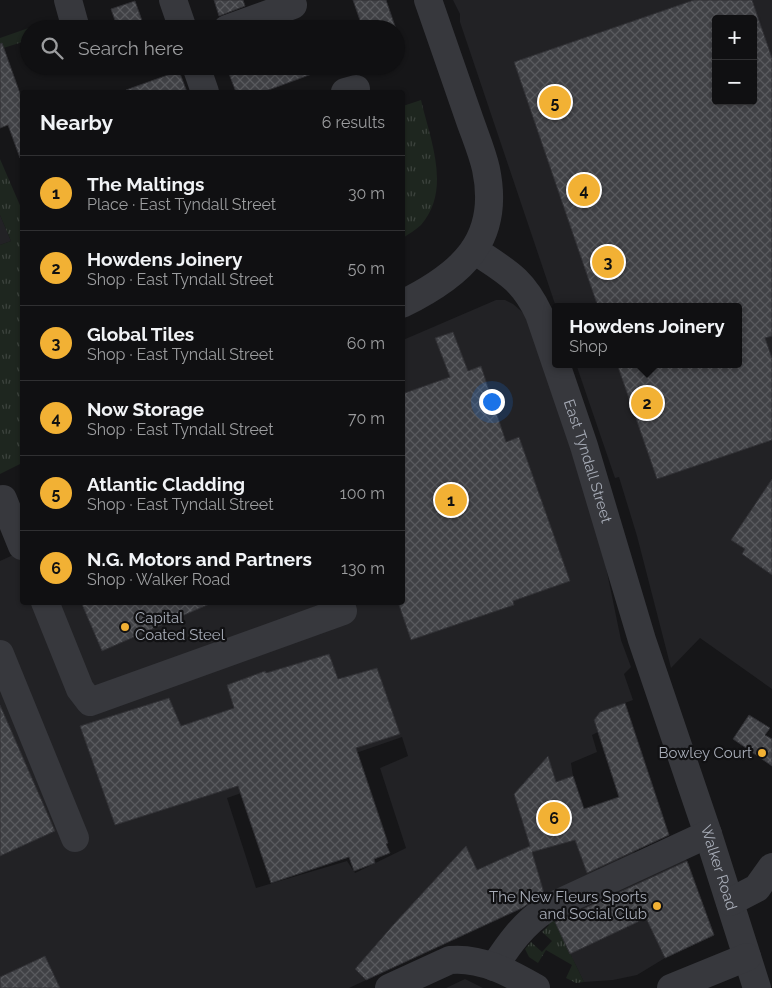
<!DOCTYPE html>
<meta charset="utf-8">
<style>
body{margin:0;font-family:Raleway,sans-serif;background:#1e1e20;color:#f1f3f6}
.controls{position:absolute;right:15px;top:15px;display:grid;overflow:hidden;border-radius:5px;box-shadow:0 1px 4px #0004}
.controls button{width:45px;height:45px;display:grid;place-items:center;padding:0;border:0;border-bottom:1px solid #303032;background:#101012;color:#f1f3f6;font:25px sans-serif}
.you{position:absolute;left:491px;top:401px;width:18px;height:18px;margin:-12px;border:4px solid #fff;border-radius:50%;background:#1a73e8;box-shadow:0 0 0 8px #1a73e833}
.badge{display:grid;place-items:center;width:32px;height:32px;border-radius:50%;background:#f2b134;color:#111;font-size:16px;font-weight:700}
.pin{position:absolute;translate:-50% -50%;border:2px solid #fff;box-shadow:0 1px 5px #0006}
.popup{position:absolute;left:552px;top:303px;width:190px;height:65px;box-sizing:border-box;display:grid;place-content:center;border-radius:5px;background:#101012;filter:drop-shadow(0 1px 4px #0005);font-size:16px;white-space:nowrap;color:#9c9d9f}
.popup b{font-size:19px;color:#f1f3f6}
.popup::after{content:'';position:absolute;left:50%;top:100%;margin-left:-10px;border:10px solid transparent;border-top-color:#101012}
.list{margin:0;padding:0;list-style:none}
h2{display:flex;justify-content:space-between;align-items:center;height:65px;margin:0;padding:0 20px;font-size:21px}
h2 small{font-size:16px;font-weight:400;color:#9c9d9f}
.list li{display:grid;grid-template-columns:32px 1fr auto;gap:15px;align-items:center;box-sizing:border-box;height:75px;padding:0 20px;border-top:1px solid #303032}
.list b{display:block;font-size:19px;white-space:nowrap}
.list p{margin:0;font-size:16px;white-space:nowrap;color:#9c9d9f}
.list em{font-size:16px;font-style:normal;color:#9c9d9f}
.icon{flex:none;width:28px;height:28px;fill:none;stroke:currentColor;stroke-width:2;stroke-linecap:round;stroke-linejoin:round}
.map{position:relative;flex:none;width:772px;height:988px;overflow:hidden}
.search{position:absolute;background:#101012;box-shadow:0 1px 4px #0004;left:20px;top:20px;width:385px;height:55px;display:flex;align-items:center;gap:12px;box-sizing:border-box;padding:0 18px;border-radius:28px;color:#9c9d9f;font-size:19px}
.panel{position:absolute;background:#101012;box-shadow:0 1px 4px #0004;left:20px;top:90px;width:385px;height:515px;border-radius:5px}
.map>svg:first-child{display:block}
</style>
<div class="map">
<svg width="772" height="988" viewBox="0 0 772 988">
<defs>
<pattern id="grass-tufts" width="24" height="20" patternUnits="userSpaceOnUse" patternTransform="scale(1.25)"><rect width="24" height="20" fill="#1e261f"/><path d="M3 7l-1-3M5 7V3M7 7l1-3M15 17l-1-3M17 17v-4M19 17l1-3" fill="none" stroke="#3c433d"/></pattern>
<pattern id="building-cross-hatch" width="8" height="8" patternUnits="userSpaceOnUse" patternTransform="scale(1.25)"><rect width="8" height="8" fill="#404145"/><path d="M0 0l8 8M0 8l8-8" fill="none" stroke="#595a5e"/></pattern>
</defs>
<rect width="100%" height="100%" fill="#161618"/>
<path fill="#222225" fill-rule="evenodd" d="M453 0H772V689L700 638 671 668 637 536 619 477 615 478 576 364H738V307H556L460 22V14ZM716 19H753V101H716Z
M0 215 11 241 0 245Z
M496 300H505L513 304 527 316 600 538 621 640 631 667 624 674 633 700 600 712 594 720 598 732 592 735 597 752 571 763 573 776 594 841 626 831 635 855 349 988H0V561L22 551V602H402L403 340ZM402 737 408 756 380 768 406 848 355 873 347 861 256 888 227 798Z
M684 854 713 931 711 937 665 958 637 975 613 980 584 982 552 917Z
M465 979 483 988H446Z"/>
<path fill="url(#grass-tufts)" d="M43 23 40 29H29V40L0 49V38Z
M421 100C430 139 452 190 421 225 416 230 408 234 403 238V106Z
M0 159 22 210V463L0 474V245L11 241 0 215Z
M554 920 584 982 576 983 566 978 572 965 546 950 538 963 529 957 525 949 531 942 542 952 552 941 542 932 549 925 548 923Z"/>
<path fill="url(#building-cross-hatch)" stroke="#303034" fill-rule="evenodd" d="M214 0H243L245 6 219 16Z
M353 0H386L396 29H363Z
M694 0H752L772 58V336L765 338 772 358V440L657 479 617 364H738V307H598L514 62ZM716 19H753V101H716Z
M135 1 145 29H118L111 9Z
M2 43 22 99V158H20L8 125 0 128V44Z
M226 66H328V68L263 92H236Z
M179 71 187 92H127L126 90Z
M453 332 468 371 481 366 506 442 519 437 570 581 513 601 514 605 411 640 398 602H402V394L450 377 435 338Z
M772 479V575L742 554 745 549 731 540Z
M81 602H214L102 651Z
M329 654 338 679 377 668 400 734 356 748 388 843 386 844 390 853 374 859 375 863 354 871 349 857 271 883 238 786 115 825 80 726 169 698 181 726 234 708 227 685 265 671 266 673Z
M625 703 669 835 587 873 575 840 532 852 544 893 522 908 366 980 355 969 394 924 466 846 477 870 530 846 514 794 548 756 556 782 573 776 584 809 619 797 594 720 600 712Z
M0 705 55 831 0 856Z
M749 715 770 728 765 735 772 739V766L733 739Z
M687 861 714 935 665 958 646 918 570 954 555 922Z
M45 956 60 988H0V977Z"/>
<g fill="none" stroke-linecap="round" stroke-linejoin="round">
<g stroke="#37383d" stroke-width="28">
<path d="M68 0 76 29"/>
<path d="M173 0 183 29"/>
<path d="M227 29 293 5"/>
<path d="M196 66 205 92"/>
<path d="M345 92 356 89"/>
<path id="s1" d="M474 250C505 271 522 278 539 314L584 446 642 640 708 834 757 988"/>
<path d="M402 304C461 275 501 241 486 169 482 151 474 133 468 115 455 77 441 38 428 0"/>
<path d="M3 499 22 546"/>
<path d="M45 602 80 689 90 702 343 611"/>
<path d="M0 654 75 838"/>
<path d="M730 902 757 888 772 867"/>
<path d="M494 967C509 944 523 924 546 909L708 834"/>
<path d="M389 988 450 960C481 957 510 973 536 988"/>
<path d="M671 988 747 957"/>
</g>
</g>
<g fill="#f2b134" stroke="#111113" stroke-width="2">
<circle cx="125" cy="627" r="5"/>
<circle cx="762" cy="753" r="5"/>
<circle cx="657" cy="906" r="5"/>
</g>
<g text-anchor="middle" stroke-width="4.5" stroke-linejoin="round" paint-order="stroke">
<g font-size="15" fill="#a8adb8" stroke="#111113">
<text dy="5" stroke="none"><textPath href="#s1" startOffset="248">East Tyndall Street</textPath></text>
<text dy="5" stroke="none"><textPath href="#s1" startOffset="675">Walker Road</textPath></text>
</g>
<g font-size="15" fill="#a8adb8" stroke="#111113" text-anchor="end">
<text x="135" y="623" text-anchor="start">Capital<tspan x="135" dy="17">Coated Steel</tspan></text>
<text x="752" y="758">Bowley Court</text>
<text x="647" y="902">The New Fleurs Sports<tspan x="647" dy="17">and Social Club</tspan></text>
</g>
</g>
</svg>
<div class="controls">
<button>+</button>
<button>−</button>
</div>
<div class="you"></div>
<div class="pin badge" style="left:451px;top:500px">1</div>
<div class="pin badge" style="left:647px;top:403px">2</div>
<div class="popup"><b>Howdens Joinery</b>Shop</div>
<div class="pin badge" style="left:608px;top:262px">3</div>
<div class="pin badge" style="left:584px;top:190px">4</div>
<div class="pin badge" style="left:555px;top:102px">5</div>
<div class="pin badge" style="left:554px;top:818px">6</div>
<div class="search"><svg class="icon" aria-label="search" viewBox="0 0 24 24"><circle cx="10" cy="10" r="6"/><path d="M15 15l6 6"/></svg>Search here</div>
<section class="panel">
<h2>Nearby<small>6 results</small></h2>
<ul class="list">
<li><span class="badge">1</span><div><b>The Maltings</b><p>Place · East Tyndall Street</p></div><em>30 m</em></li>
<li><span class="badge">2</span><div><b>Howdens Joinery</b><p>Shop · East Tyndall Street</p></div><em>50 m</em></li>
<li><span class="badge">3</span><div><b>Global Tiles</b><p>Shop · East Tyndall Street</p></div><em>60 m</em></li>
<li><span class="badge">4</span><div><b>Now Storage</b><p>Shop · East Tyndall Street</p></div><em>70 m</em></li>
<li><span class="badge">5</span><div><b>Atlantic Cladding</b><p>Shop · East Tyndall Street</p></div><em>100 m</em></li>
<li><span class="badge">6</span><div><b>N.G. Motors and Partners</b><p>Shop · Walker Road</p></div><em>130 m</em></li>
</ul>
</section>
</div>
